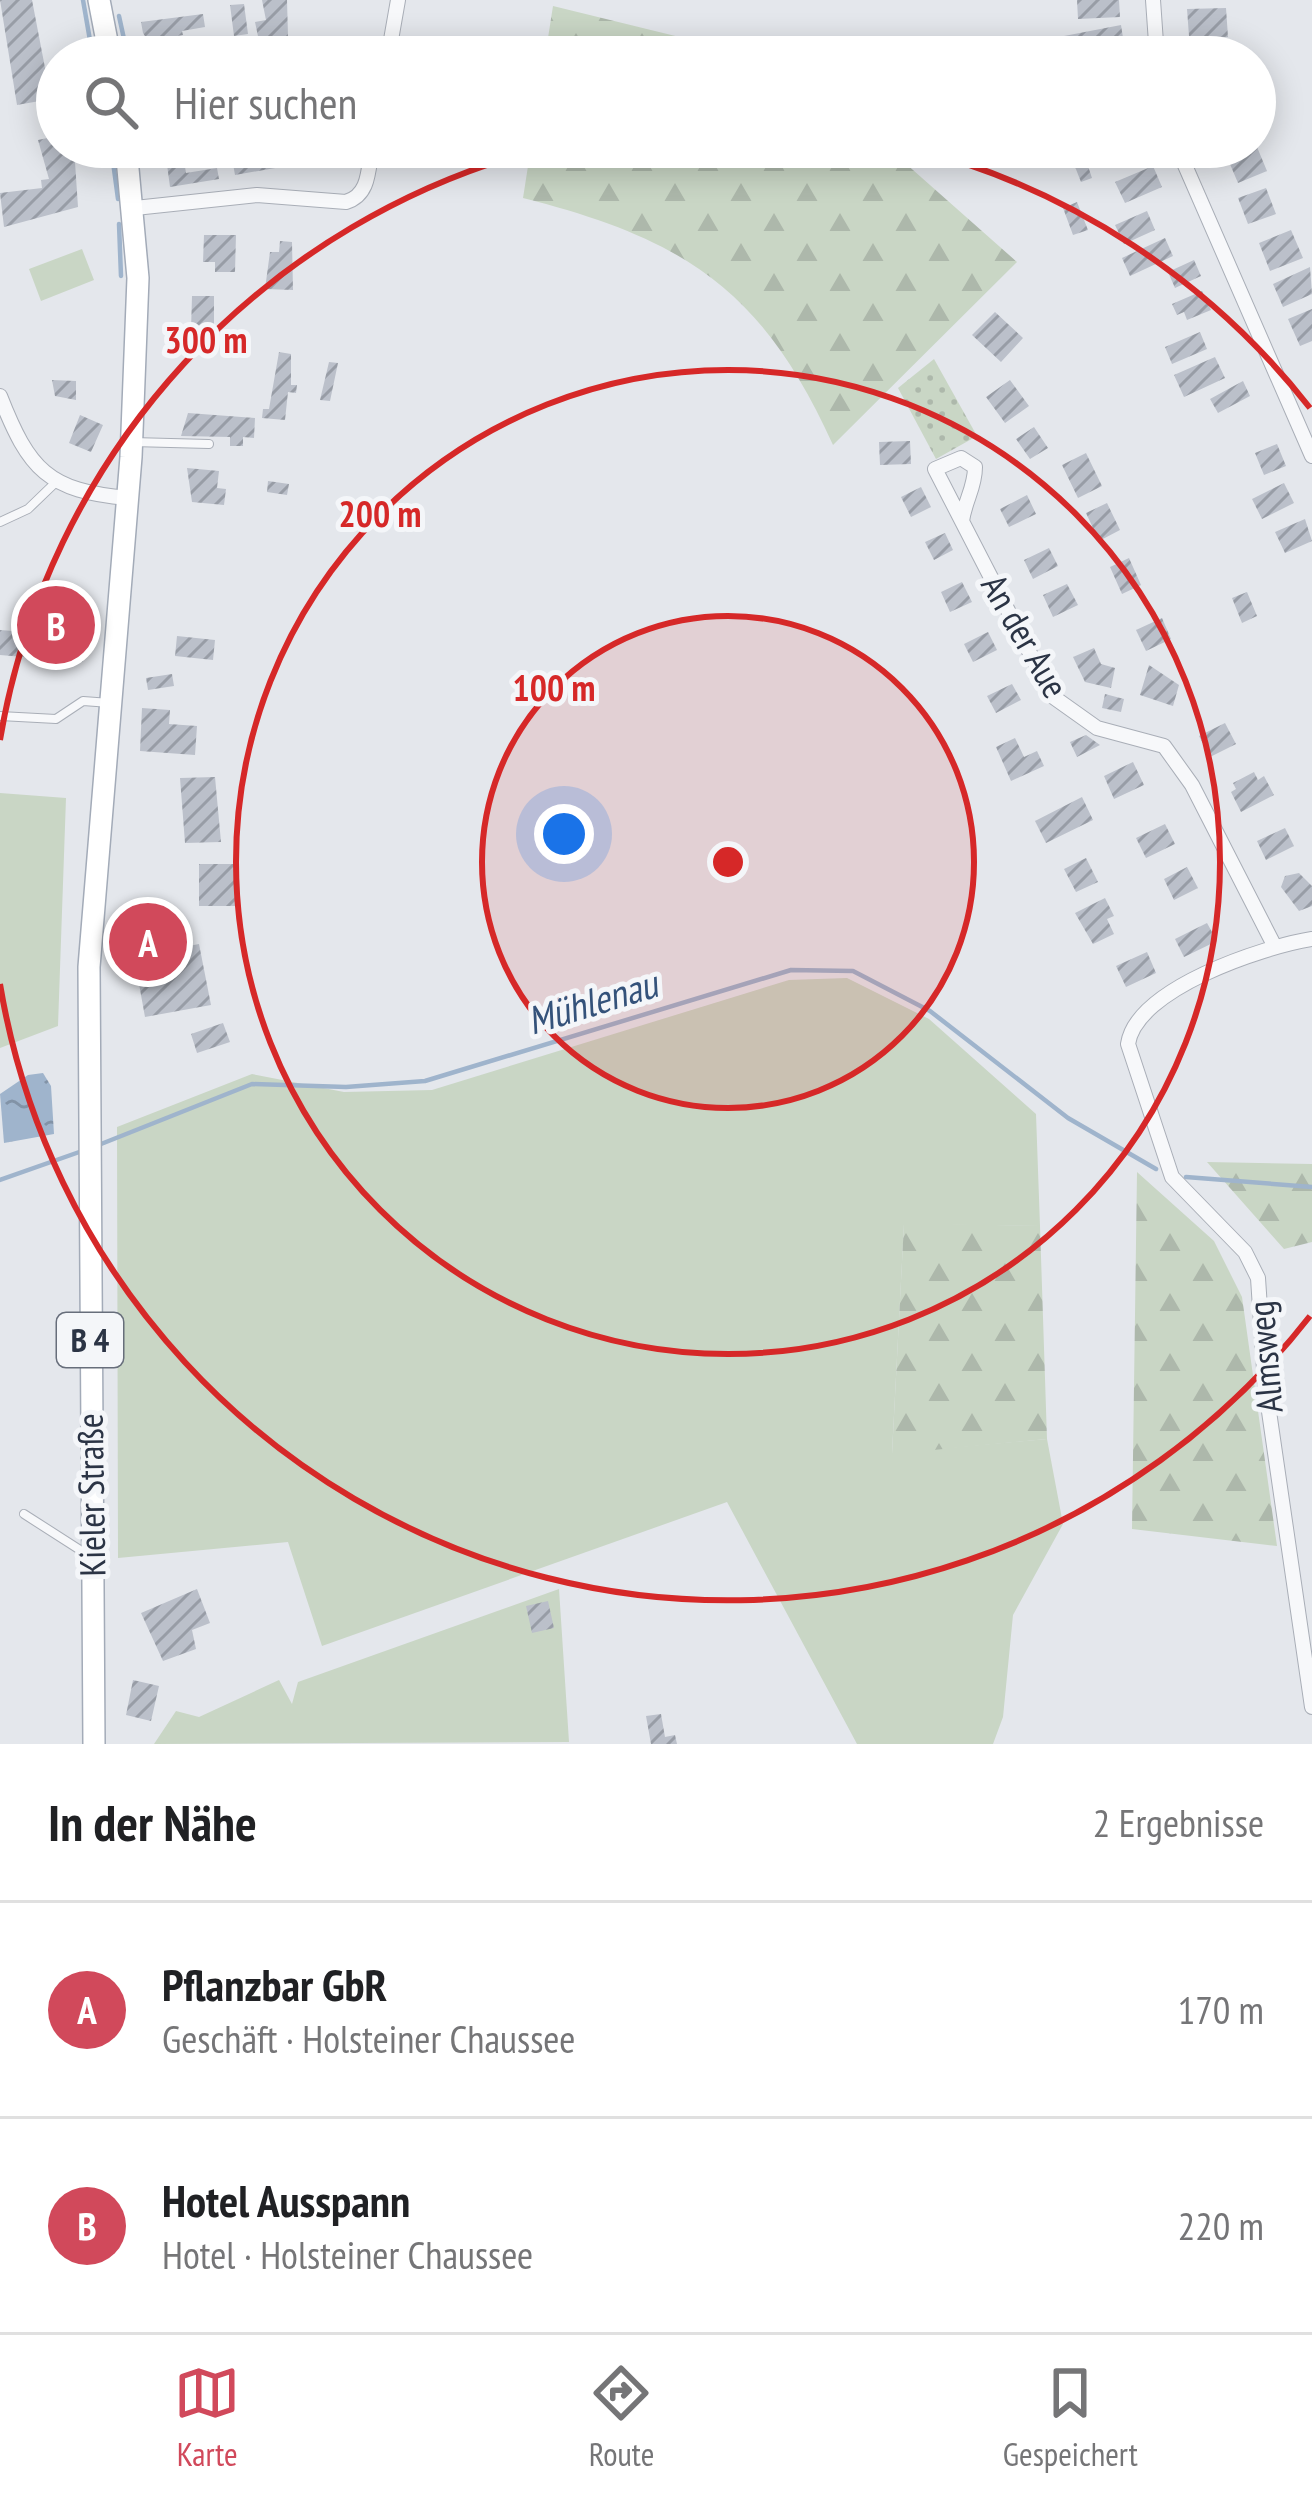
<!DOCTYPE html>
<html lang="de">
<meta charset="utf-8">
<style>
body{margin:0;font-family:"PT Sans Narrow",sans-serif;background:#f2f2f2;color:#202124}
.you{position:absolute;left:564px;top:834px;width:42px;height:42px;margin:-30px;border:9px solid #fff;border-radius:50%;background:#1a73e8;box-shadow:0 0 0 18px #1a73e833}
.badge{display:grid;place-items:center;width:78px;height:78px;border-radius:50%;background:#d1495b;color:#fff;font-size:39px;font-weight:700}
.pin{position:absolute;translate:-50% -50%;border:6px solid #fff;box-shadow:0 3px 12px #0006}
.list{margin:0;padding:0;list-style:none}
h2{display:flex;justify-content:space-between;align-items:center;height:156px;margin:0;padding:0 48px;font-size:51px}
h2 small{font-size:39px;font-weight:400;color:#757577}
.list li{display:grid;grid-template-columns:78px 1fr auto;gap:36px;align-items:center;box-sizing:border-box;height:216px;padding:0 48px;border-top:3px solid #e0e0e0}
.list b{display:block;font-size:45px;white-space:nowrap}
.list p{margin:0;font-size:39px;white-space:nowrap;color:#757577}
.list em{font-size:39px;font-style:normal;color:#757577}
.icon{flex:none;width:66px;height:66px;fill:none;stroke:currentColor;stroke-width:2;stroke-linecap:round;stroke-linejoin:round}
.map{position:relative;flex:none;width:1312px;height:1744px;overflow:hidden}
.search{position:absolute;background:#fff;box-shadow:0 6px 30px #0003;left:36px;right:36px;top:36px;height:132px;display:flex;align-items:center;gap:30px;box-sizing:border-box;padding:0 42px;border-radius:66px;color:#757577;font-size:45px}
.sheet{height:588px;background:#fff}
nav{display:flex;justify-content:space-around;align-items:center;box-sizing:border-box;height:168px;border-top:3px solid #e0e0e0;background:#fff;font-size:33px;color:#757577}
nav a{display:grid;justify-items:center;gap:6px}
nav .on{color:#d1495b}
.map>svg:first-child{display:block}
</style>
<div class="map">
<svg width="1312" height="1744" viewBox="0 0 1312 1744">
<defs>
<pattern id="forest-firs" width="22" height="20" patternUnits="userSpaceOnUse" patternTransform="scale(3)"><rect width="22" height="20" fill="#c9d6c5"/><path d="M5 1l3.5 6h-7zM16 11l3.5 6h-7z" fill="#adb8ab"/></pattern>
<pattern id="park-dots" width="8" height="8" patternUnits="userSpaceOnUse" patternTransform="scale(3)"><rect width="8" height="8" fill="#c9d6c5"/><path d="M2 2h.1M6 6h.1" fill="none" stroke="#adb8ab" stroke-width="1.8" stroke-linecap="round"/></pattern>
<pattern id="water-ripples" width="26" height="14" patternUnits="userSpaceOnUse" patternTransform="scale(3)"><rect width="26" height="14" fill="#9fb4cc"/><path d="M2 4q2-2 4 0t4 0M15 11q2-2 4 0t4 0" fill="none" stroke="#8293a7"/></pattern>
<pattern id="building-hatch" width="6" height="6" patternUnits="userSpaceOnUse" patternTransform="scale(3)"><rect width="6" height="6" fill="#bbc0ca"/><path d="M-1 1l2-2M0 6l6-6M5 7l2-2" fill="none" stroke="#989da6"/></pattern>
</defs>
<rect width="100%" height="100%" fill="#e4e7ec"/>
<path fill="#c9d6c5" d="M82 249 94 280 41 301 29 269Z
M0 793 66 798 58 1026 0 1048Z
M847 978 929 1019 1036 1114 1040 1226 904 1224 892 1453 1047 1439 1063 1524 1013 1615 1003 1717 993 1744H857L727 1502 322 1646 288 1542 118 1558 117 1127 252 1074 344 1092 432 1090 789 980Z
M559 1589 569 1742 154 1744 176 1711 199 1717 279 1680 292 1704 298 1682Z"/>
<path fill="url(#forest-firs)" d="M553 6 761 57H545Z
M531 147H887L1017 262 833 445C763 290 685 239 523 198Z
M1207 1162 1312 1164V1242L1284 1249Z
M1137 1172 1214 1241 1242 1297 1277 1546 1132 1529Z
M904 1223 1040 1226 1047 1439 892 1454Z"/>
<path fill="url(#park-dots)" d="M934 359 977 436 936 459 898 388Z"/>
<path fill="url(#water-ripples)" d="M43 1073 51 1086 54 1134 4 1143 0 1094 28 1075Z"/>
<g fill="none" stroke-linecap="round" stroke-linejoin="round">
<path stroke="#9fb4cc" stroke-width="4.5" d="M83 0 91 46
M119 16 124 39
M111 147 118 199
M119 224 121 276
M96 1146 252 1084 346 1087 425 1081 791 970 853 971 930 1011 1068 1118 1156 1169
M1186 1177 1312 1187
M0 1180 85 1150"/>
</g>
<path fill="url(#building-hatch)" d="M0 0H32L51 99 17 105Z
M262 0H287L288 36 259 41 255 22 266 20Z
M1077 0H1119L1120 17 1078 19Z
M244 4 248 34 234 36 230 5Z
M1226 8 1228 37 1189 36 1187 9Z
M203 14 205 27 182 31 183 35 148 41 143 33 141 22Z
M1121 25 1124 44 1062 56 1059 37Z
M362 42 365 57H348L346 45Z
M57 136V147H74L78 207 4 227 0 193 42 188 41 180 49 179 38 140Z
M230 147H270L281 167 235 175Z
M1088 147H1100L1105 159 1088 166 1092 178 1081 182 1070 154Z
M1238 147H1257L1267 171 1238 183 1227 157 1240 152Z
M183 154 186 173 217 168 219 179 170 187 166 157Z
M1153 166 1162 187 1125 203 1115 182Z
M1266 188 1276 214 1248 224 1238 198Z
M1077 202 1088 230 1073 235 1063 208Z
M1147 211 1155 230 1124 244 1115 225Z
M1291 230 1303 258 1270 271 1259 243Z
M204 235H236L235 272H215V262H203Z
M1165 238 1173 256 1130 276 1122 258Z
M280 241 292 242 293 290 265 289 270 252H279Z
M1194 260 1201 276 1175 288 1168 272Z
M1310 267 1312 294 1283 307 1273 284Z
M1202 291 1211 310 1187 320 1184 312 1177 315 1172 304Z
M192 296H214V331L191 330Z
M1312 309V341L1300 346 1288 319Z
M995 312 1023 338 1001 362 972 335Z
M1200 332 1207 349 1172 364 1165 347Z
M279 352 291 354V385H297L296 393 288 392 285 420 262 418 263 409H269Z
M1215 357 1225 378 1184 397 1174 375Z
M329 362 338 363 330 401 320 400Z
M52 380 76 381V400L55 396Z
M1010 380 1029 406 1005 423 986 397Z
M1243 381 1250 396 1218 413 1210 399Z
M188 413 255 418 254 438 243 437V446H230V437L181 436Z
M80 415 103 425 91 452 69 443Z
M1034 427 1048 448 1030 459 1016 439Z
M910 441 911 464 880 465 879 442Z
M1277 444 1286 466 1264 475 1255 453Z
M1086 453 1102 486 1078 498 1062 465Z
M187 468 219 471 217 488 226 489 224 505 192 502Z
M268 481 289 484 287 495 267 492Z
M1284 483 1294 503 1262 519 1252 499Z
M921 487 931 507 911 517 901 497Z
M1027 495 1036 514 1009 527 1000 509Z
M1107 503 1120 530 1099 541 1086 513Z
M1305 519 1312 541 1285 553 1275 532Z
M945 533 953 550 934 560 925 542Z
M1049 548 1058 566 1033 579 1024 560Z
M1129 558 1141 585 1122 594 1110 567Z
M962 582 972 602 950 612 941 592Z
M1067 584 1078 605 1053 617 1043 595Z
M1247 592 1257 616 1242 623 1232 598Z
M28 596 68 599 66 619 87 621 83 662 0 655V630L25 632Z
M1162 618 1171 639 1146 651 1136 630Z
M988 632 997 650 973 662 964 644Z
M177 636 215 640 213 660 175 656Z
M1094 648 1101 664 1115 668 1111 688 1085 682 1073 657Z
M1149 665 1179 685 1173 706 1140 695Z
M172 674 174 686 148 690 146 678Z
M1012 684 1021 700 996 713 987 696Z
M1105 694 1124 699 1121 712 1102 708Z
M142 708 170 710 169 724 197 726 195 755 140 751Z
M1225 723 1236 744 1210 757 1199 736Z
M1086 735 1100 745 1077 757 1070 742Z
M1015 738 1024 757 1037 751 1044 766 1011 781 996 747Z
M1133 762 1144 785 1114 799 1104 776Z
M1254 772 1258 780 1264 776 1274 795 1241 812 1231 792 1236 789 1233 783Z
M215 777 221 842 185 843 180 778Z
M1082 797 1093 820 1046 843 1035 821Z
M1165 824 1175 844 1146 858 1136 838Z
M1285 828 1294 846 1266 860 1257 841Z
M1086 858 1098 882 1076 892 1064 869Z
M199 864H234L235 906H199Z
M1187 867 1198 888 1174 900 1164 879Z
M1299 873 1312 886V906L1299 911 1281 887 1285 876Z
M1105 898 1114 916 1107 919 1114 934 1093 944 1075 913Z
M169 922 174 949 199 944 211 1005 145 1017 129 929Z
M1207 923 1217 941 1184 957 1175 939Z
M1147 952 1156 973 1126 987 1116 966Z
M223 1023 230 1042 197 1053 191 1034Z
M197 1589 210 1623 192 1630 196 1649 163 1661 141 1613Z
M548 1601 554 1628 532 1633 526 1606Z
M133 1680 159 1686 151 1721 126 1715Z
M661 1714 665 1737 675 1735 677 1744H651L646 1716Z"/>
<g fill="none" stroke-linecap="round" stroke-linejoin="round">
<g stroke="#a9aeb7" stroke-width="10">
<path id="lane" d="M132 442 209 444
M0 522 28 509 55 483
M0 716 56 719 83 701 110 703
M24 1514 91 1557"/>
</g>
<g stroke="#a9aeb7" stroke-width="16">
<path id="street" d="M1153 0 1157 57
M388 57 398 0
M1177 147 1312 456
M135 208 257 195 346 202C370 195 368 169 372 147
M0 396C29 470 48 491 128 498
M962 521C965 500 975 488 975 467L961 458 935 469 1052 696 1097 728 1164 746 1192 785 1275 947
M1312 939C1262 947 1136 989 1128 1044L1172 1177 1245 1252 1258 1278 1265 1384 1312 1707"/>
</g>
<g stroke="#a3abb8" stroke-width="24">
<path id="primary" d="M99 0 110 57
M94 1744 89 967 131 457 138 278 126 147"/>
</g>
<use href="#lane" stroke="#f7f8fa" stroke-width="8"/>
<use href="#street" stroke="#f7f8fa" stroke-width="14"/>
<use href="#primary" stroke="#fff" stroke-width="21"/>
</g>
<circle cx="728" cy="862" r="246" fill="#d62828" fill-opacity=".12"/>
<g fill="none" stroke="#d62828" stroke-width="6">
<circle cx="728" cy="862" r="246"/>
<circle cx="728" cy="862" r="492"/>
<path d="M1310 1316A738 738 0 0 1 0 984M0 740A738 738 0 0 1 543 148M913 148A738 738 0 0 1 1310 408"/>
</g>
<g text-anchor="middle" stroke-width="10" stroke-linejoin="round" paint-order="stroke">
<rect fill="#f4f6f9" stroke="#676e7b" stroke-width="3" x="57" y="1313" width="66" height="54" rx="9"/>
<g font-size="33" font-weight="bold" fill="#2b3445">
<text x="90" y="1352">B 4</text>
</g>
<g font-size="36" fill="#2b3445" stroke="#f4f6f9">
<text transform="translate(1025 636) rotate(60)" y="13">An der Aue</text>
<text transform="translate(1265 1357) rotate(-95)" y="13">Almsweg</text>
<text transform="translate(91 1495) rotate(-91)" y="13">Kieler Straße</text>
</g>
<g font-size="39" font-style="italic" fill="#34527a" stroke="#f4f6f9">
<text transform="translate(592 1002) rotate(-17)" y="14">Mühlenau</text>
</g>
</g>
<circle cx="728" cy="862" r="18" fill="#d62828" stroke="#f4f6f9" stroke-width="6"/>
<g font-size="36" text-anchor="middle" font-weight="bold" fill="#d62828" stroke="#f4f6f9" stroke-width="10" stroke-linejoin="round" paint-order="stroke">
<text x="206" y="353">300 m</text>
<text x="380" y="527">200 m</text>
<text x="554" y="701">100 m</text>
</g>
</svg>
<div class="you"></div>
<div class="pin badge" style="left:148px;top:942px">A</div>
<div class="pin badge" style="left:56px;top:625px">B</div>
<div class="search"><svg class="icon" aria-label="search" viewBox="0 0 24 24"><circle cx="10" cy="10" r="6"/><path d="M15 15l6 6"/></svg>Hier suchen</div>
</div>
<section class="sheet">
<h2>In der Nähe<small>2 Ergebnisse</small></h2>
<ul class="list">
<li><span class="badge">A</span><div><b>Pflanzbar GbR</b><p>Geschäft · Holsteiner Chaussee</p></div><em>170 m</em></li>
<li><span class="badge">B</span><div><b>Hotel Ausspann</b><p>Hotel · Holsteiner Chaussee</p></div><em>220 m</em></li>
</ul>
</section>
<nav>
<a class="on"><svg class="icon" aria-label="map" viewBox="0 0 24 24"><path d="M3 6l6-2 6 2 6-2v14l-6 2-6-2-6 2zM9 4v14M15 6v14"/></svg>Karte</a>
<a><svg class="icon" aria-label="directions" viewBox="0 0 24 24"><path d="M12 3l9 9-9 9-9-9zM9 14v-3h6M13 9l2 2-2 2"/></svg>Route</a>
<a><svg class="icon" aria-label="saved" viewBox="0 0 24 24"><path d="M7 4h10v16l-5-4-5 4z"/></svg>Gespeichert</a>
</nav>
